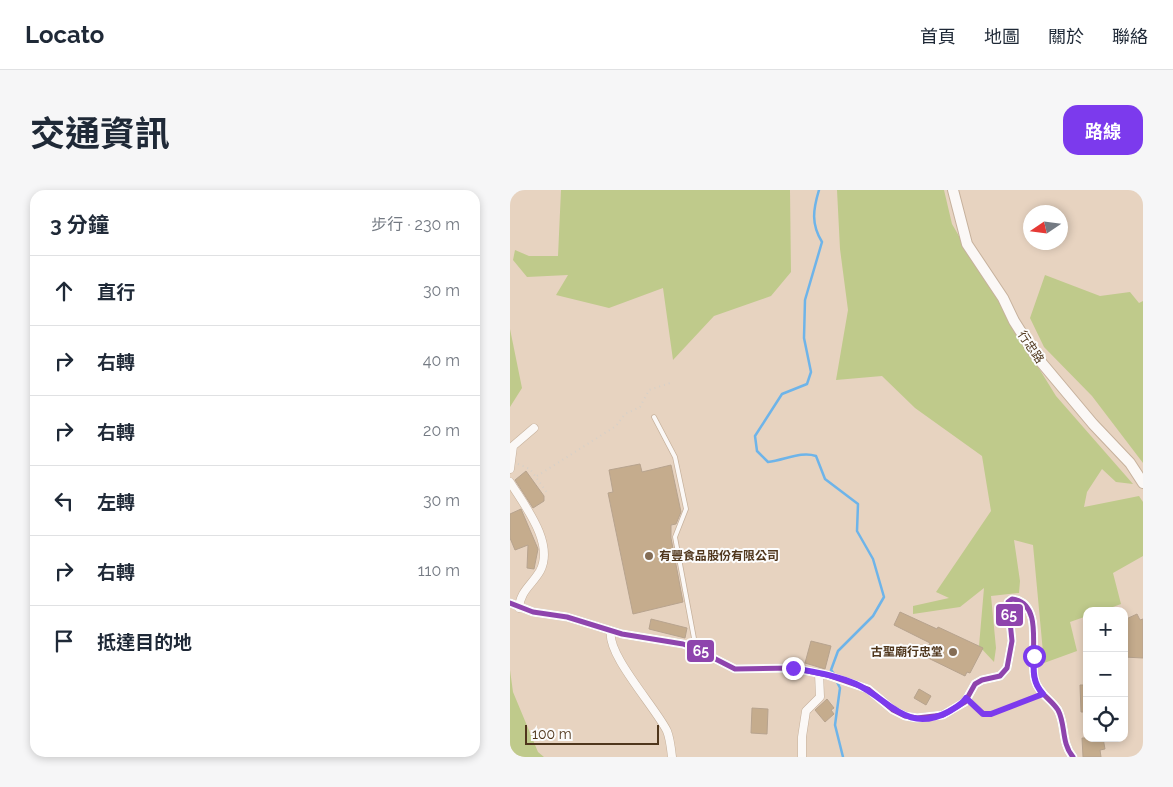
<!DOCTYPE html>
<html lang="zh-TW">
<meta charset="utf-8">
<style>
body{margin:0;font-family:Raleway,"Noto Sans TC",sans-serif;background:#f6f6f7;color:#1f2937}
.controls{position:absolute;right:15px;bottom:15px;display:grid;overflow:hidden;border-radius:10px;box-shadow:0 2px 8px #0003}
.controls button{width:45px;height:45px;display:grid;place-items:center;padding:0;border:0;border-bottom:1px solid #e0e1e3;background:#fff;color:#1f2937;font:25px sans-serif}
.compass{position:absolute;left:513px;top:15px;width:45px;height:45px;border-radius:50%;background:#fff;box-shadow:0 2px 8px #0003;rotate:257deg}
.scale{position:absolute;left:15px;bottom:12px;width:134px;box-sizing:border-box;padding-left:5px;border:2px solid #4f361c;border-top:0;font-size:14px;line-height:18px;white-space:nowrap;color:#4f361c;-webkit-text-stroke:4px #fcfcfc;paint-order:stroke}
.stop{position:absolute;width:15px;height:15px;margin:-11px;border:4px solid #7c3aed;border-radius:50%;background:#fff}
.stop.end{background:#7c3aed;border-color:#fff;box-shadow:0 1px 5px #0008}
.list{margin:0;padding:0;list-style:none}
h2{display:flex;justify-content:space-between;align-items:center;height:65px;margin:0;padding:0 20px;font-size:21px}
h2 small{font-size:16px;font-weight:400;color:#747a83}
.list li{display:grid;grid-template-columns:32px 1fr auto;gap:15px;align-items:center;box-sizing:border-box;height:70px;padding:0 20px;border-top:1px solid #e0e1e3}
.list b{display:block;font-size:19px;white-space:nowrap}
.list em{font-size:16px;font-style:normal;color:#747a83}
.icon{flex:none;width:28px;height:28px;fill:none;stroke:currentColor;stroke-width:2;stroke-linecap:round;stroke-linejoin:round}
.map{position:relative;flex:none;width:633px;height:567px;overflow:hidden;border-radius:15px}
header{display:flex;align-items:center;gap:30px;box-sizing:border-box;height:70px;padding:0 25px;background:#fff;border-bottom:1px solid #e0e1e3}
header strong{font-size:24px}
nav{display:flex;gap:28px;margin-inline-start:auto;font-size:18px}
.intro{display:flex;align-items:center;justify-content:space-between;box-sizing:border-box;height:120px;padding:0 30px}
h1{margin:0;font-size:35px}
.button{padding:12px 22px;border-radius:15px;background:#7c3aed;color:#fff;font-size:18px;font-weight:700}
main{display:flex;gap:30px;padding:0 30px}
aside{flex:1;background:#fff;border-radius:15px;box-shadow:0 2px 8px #0003}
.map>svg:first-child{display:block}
</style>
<header>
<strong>Locato</strong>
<nav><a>首頁</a><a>地圖</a><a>關於</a><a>聯絡</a></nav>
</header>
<div class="intro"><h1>交通資訊</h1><a class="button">路線</a></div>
<main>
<aside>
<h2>3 分鐘<small>步行 · 230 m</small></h2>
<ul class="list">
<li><svg class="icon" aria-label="ahead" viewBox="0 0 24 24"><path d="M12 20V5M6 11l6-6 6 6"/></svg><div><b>直行</b></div><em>30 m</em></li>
<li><svg class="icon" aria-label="right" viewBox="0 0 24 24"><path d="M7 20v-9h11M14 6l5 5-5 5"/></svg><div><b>右轉</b></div><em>40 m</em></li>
<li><svg class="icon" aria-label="right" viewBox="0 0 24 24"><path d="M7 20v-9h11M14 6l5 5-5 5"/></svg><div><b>右轉</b></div><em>20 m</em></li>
<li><svg class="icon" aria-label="left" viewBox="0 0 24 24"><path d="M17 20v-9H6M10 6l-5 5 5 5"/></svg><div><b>左轉</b></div><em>30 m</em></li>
<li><svg class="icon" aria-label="right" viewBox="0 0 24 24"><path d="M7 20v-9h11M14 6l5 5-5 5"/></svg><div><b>右轉</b></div><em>110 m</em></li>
<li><svg class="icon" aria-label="arrive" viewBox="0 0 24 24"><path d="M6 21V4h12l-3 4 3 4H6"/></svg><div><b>抵達目的地</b></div></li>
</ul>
</aside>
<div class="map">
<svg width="633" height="567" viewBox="0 0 633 567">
<rect width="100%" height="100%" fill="#e7d3c0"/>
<path fill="#bfca8b" d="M51 0H280L281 82 261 106 204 126 163 170 153 98 99 118 46 105 58 85 17 87 3 70 5 60 19 66H48Z
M327 0H434L442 34 453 53 489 99 512 151 546 206 623 294 606 292 592 279 577 302 574 317 629 306 633 312V366L603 383 611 414 592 421H577V426L560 432 567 461 534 473 523 355 504 350 510 391 509 403 481 406 486 458 484 472 469 456 474 398 450 417 403 424V416L439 408 426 402 481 321 472 266 405 218 372 186 326 190 338 120 330 59Z
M535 85 590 106 620 102 629 113 633 111V273L582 206 534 157 520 128Z
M0 139 12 198 0 217Z
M0 480 3 502 28 562 34 567H0Z"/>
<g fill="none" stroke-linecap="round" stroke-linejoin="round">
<path stroke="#6eb4e9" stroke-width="2.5" d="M309 0C303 20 301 34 312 52L295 110 294 148 301 182 297 194 272 204 245 246 247 261 258 272C275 270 291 261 306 266L315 289 348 314 347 341 363 369 374 407 363 426 328 461 321 480 324 484
M327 492 330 498 325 535 333 567"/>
</g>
<path fill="#c5ac8d" stroke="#b7a38e" d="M130 274 132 282 161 275 171 322 166 334 161 335V348L173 412 123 424 98 303 103 302 99 280Z
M16 281 34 306V311L23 318 5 290Z
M11 319 28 359 24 379 17 378 18 355 5 360 0 348V324Z
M390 422 427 439 428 437 473 458 460 483 457 482 455 486 414 466 420 453 384 435Z
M627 424 630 430 633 429V468L614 467V430Z
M141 429 177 438 175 448 139 439Z
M301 451 321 456 315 479 295 473Z
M570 495H577V522H571Z
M409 499 421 506 416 515 404 508Z
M317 509 324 518 321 520 324 524 315 532 305 520Z
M242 518 258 519 257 544 241 543Z
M572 548H593L595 559 590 560 591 567H573Z"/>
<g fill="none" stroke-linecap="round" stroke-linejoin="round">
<g stroke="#c6b19c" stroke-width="5.5">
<path id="service" d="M144 227 165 267 176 319 165 347 186 459"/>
</g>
<g stroke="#c6b19c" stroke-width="9">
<path id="minor" d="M0 279 3 256 24 238
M0 292C14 315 45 353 30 381 22 395 10 401 9 418
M0 413 23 422 57 427 112 444 173 454 186 459 225 479 283 478 317 485 358 499 383 520 395 526 407 528 433 525 443 519 455 512 465 494 472 490 490 486 497 478 502 451 498 412 502 409C536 413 518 468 525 490 528 503 541 509 548 520 556 535 551 553 563 567
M101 441C96 464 146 518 157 541 160 548 161 558 162 567
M292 567V547L296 521 310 507 309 483"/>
</g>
<g stroke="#c6b19c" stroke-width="12">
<path id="tertiary" d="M443 0 457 54 493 108 504 131 526 166 583 234 620 273 633 293"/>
</g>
<path stroke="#d6d0c8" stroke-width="2" stroke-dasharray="1 4" stroke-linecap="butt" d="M8 274 20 279 38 304
M27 286 106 236 115 224 130 217 139 200 163 192
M463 515 473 524H481L527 507"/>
<use href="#service" stroke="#fbf8f6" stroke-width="4"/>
<use href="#minor" stroke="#fbf8f6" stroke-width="8"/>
<use href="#tertiary" stroke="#fbf8f6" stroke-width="10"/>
<g stroke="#fcfcfc" stroke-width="9">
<path id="bus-1" d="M0 413 23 422 57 427 112 444 173 454 186 459 225 479 283 478 317 485 358 499 383 520 395 526 407 528 433 525 443 519 455 512 465 494 472 490 490 486 497 478 502 451 498 412 502 409C536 413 518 468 525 490 528 503 541 509 548 520 556 535 551 553 563 567"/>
</g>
<use href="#bus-1" stroke="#8e44ad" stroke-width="5"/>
</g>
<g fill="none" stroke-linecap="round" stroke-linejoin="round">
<path stroke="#7c3aed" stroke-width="6" d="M283 478C304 482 326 485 346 494 379 509 396 544 438 522 444 518 452 515 456 508L473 524H481L533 504C523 493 523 482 524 466"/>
</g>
<g fill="#846d55" stroke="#fcfcfc" stroke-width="2">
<circle cx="139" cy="366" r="5"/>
<circle cx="443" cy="462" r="5"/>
</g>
<g text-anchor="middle" stroke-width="4" stroke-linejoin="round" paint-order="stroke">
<g font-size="12" fill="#4f361c" stroke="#fcfcfc">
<text transform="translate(521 157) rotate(56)" y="4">行忠路</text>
</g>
<g font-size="12" font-weight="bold" fill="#4f361c" stroke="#fcfcfc" text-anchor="start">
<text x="149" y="370">有豐食品股份有限公司</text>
<text x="433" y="466" text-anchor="end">古聖廟行忠堂</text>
</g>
</g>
<g stroke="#fcfcfc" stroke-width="2">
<rect x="485" y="413" width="29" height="24" rx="5" fill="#8e44ad"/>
<rect x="176" y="449" width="29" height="24" rx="5" fill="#8e44ad"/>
</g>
<g font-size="14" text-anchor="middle" font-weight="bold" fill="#fff">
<text x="499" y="430">65</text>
<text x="191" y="466">65</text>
</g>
</svg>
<div class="controls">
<button>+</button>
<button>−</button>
<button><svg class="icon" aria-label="locate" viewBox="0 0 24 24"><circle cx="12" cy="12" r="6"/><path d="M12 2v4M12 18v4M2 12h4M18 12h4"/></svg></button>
</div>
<svg class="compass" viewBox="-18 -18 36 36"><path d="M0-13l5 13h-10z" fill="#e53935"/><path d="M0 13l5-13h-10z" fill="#747a83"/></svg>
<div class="scale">100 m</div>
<div class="stop" style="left:524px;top:466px"></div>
<div class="stop end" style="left:283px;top:478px"></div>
</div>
</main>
